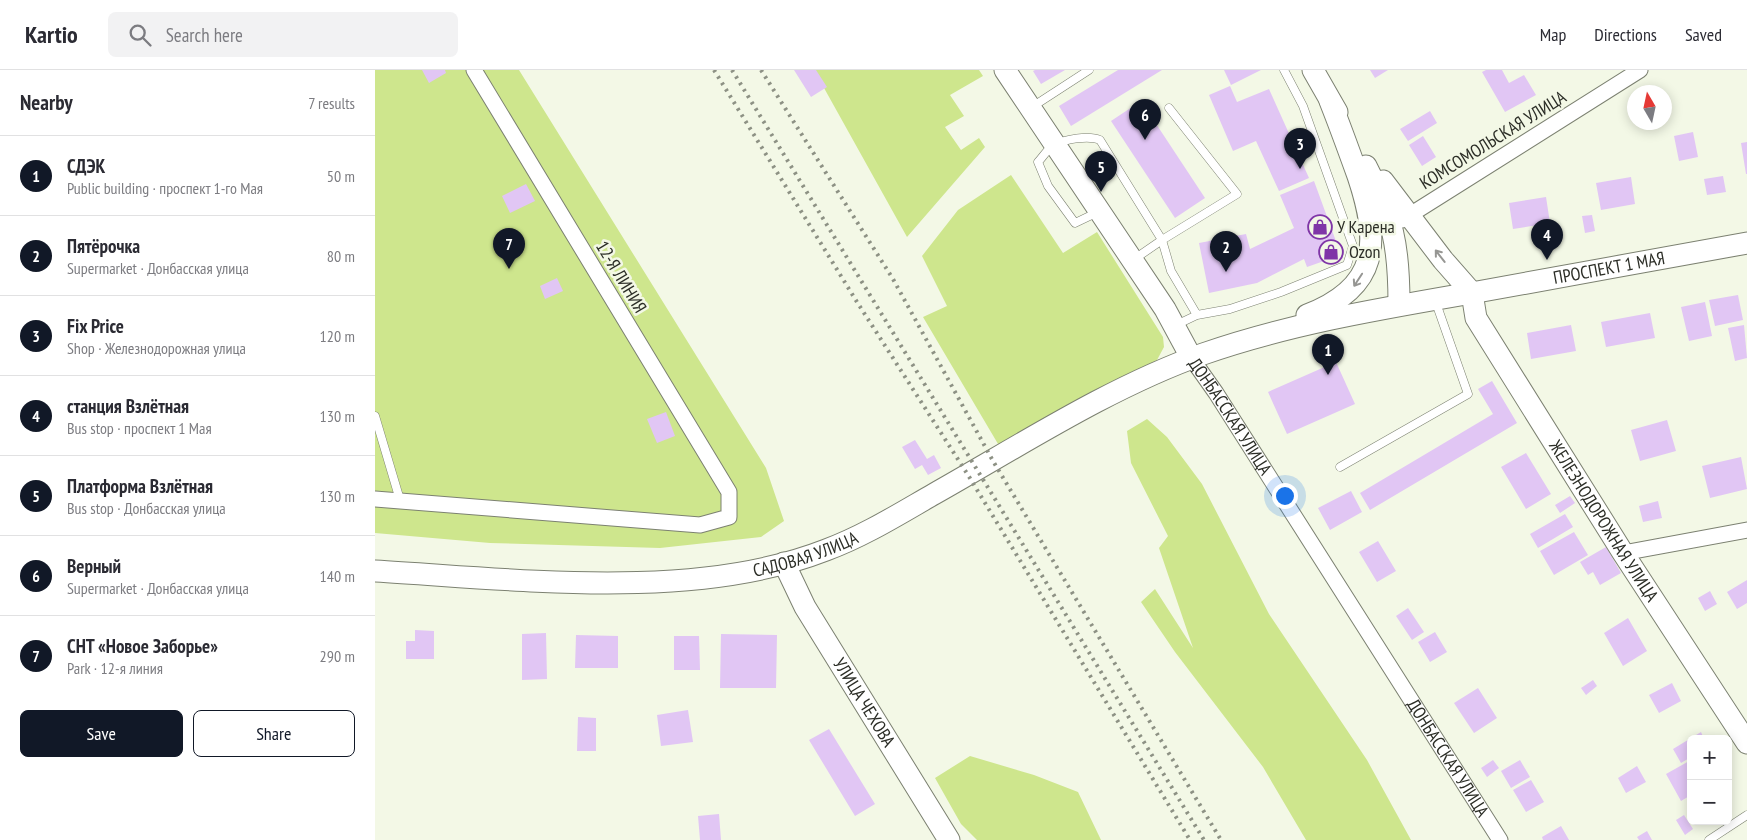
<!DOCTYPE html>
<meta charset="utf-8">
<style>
body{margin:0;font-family:"PT Sans Narrow",sans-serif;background:#f2f2f3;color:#2b2b33}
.controls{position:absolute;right:15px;bottom:15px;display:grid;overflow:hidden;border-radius:8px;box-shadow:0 2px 12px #0003}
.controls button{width:45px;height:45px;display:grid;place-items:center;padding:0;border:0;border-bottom:1px solid #e1e1e2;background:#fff;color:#2b2b33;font:25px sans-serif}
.compass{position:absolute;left:1252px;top:15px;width:45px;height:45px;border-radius:50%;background:#fff;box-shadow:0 2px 12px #0003;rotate:351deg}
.you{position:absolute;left:909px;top:425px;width:18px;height:18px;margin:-12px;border:4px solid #fff;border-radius:50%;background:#1a73e8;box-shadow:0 0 0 8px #1a73e833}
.badge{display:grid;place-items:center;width:32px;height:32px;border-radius:50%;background:#111827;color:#fff;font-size:16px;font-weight:700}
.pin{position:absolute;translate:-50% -41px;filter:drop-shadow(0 1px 2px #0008)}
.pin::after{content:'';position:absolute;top:26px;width:18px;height:15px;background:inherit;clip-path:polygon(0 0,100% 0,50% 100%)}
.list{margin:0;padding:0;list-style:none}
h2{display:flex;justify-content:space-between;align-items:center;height:65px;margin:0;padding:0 20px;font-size:21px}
h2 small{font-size:16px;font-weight:400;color:#7c7c81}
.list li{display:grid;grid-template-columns:32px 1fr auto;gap:15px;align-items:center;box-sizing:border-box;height:80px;padding:0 20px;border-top:1px solid #e1e1e2}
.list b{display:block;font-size:19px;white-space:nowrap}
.list p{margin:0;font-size:16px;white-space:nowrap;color:#7c7c81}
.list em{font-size:16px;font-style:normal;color:#7c7c81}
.actions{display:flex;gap:10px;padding:15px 20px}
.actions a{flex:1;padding:11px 0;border:1px solid #111827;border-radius:8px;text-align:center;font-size:18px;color:#111827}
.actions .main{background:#111827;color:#fff}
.icon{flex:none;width:28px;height:28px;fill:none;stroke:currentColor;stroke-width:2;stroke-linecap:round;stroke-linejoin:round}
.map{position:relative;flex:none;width:1372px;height:770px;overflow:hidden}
header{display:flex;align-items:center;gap:30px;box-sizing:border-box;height:70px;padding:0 25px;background:#fff;border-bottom:1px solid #e1e1e2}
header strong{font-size:24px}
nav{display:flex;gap:28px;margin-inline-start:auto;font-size:18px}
.search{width:350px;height:45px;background:#f2f2f3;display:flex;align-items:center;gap:12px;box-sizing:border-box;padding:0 18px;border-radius:8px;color:#7c7c81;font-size:19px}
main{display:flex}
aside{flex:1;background:#fff}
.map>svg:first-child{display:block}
</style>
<header>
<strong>Kartio</strong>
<div class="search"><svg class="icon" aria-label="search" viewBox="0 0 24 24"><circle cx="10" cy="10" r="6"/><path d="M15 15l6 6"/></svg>Search here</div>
<nav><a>Map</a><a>Directions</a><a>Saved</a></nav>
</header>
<main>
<aside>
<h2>Nearby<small>7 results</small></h2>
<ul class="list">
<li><span class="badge">1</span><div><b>СДЭК</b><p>Public building · проспект 1-го Мая</p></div><em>50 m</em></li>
<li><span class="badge">2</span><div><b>Пятёрочка</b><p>Supermarket · Донбасская улица</p></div><em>80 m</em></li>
<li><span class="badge">3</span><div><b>Fix Price</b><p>Shop · Железнодорожная улица</p></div><em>120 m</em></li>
<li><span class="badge">4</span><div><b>станция Взлётная</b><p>Bus stop · проспект 1 Мая</p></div><em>130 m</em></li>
<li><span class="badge">5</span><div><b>Платформа Взлётная</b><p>Bus stop · Донбасская улица</p></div><em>130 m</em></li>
<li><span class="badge">6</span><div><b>Верный</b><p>Supermarket · Донбасская улица</p></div><em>140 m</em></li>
<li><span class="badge">7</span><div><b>СНТ «Новое Заборье»</b><p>Park · 12-я линия</p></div><em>290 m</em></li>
</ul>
<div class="actions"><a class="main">Save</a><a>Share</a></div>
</aside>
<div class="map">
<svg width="1372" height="770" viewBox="0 0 1372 770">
<rect width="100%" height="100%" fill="#f3f8e6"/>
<path fill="#cee68d" d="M0 0H144L391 398 409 451 386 467 285 478 115 473 0 463Z
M439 0H604L608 6 575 25 589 46 570 57 586 80 604 68 610 77 532 167Z
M636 105 688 183 722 162 788 267 789 277 782 290 626 379 548 247 572 236 547 186 583 140Z
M772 349 792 367 827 414 894 544 992 690 1036 770H931L888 697 800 582 766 532 780 519 818 578 784 478 793 466 756 393 752 361Z
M595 686 659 705 703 722 726 770H602L586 754 560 708Z"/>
<path fill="#e1c6f4" d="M47 0H70L71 3 54 13Z
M419 0H441L452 17 436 27Z
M660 0H690L666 14 658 1Z
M743 0H787L696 56 684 36Z
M849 0H886L856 15Z
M995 0H1013L1000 8Z
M1111 0H1127L1134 13 1149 5 1161 25 1130 42 1107 2Z
M855 16 862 32 894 19 934 108 904 121 881 71 858 81 834 25Z
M766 31 830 128 800 148 736 51Z
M1055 41 1062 53 1033 71 1025 59Z
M1318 62 1323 87 1304 91 1299 66Z
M1048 66 1061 87 1047 96 1034 75Z
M1372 72V104H1371L1366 73Z
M1348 106 1351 122 1332 125 1329 109Z
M1256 107 1260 134 1226 140 1221 113Z
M939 111 966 185 932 197 929 189 882 213 834 223 824 173 871 164 875 179 919 158 905 125Z
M151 114 160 131 135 143 127 126Z
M1171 127 1175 153 1138 159 1134 133Z
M1217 145 1220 161 1210 163 1207 146Z
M182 208 188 221 170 229 165 216Z
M1363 225 1368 250 1340 256 1334 230Z
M1330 232 1337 266 1314 271 1306 237Z
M1275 243 1280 268 1231 277 1226 252Z
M1196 255 1201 281 1156 289 1152 263Z
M1369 255 1372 288 1360 291 1353 258Z
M961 292 980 334 912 364 893 322Z
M1117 311 1142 353 995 440 985 423 1118 344 1103 319Z
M291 342 300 366 282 373 272 349Z
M1292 350 1301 381 1265 391 1256 360Z
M540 370 552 389 559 385 566 398 553 405 547 395 540 399 527 377Z
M1151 383 1176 424 1151 439 1126 397Z
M1366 387 1372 419 1335 428 1327 396Z
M976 421 987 442 955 460 943 438Z
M1195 426 1200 433 1185 443 1180 435Z
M1283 431 1287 448 1268 452 1264 436Z
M1190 444 1198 457 1163 478 1155 464Z
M1199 462 1213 485 1179 505 1165 481Z
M1003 471 1021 501 1002 512 984 482Z
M1231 477 1246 503 1225 515 1218 502 1213 505 1205 492Z
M1372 510V533L1362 539 1352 522Z
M1335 521 1342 534 1330 541 1323 528Z
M1033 538 1049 562 1037 570 1021 546Z
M1253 548 1272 581 1248 596 1229 563Z
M40 560 59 561V589H31V571H40Z
M1060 562 1072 582 1055 592 1043 572Z
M171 563 172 609 147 610V564Z
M346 564 402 565 401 618H345Z
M201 565 243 566V598H200Z
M299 566H324L325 600H299Z
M1218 610 1222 616 1211 625 1206 618Z
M1297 613 1306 631 1284 643 1274 625Z
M1103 618 1122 648 1099 663 1079 633Z
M313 640 318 672 286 676 282 645Z
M203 647 221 648V681H202Z
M454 659 500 734 480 746 434 670Z
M1326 662 1329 669H1316V687L1306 693 1298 679Z
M1118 690 1124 698 1112 707 1106 698Z
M1145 690 1155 707 1136 718 1126 701Z
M1316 690V725L1306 731 1291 704Z
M1262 696 1271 712 1251 723 1243 708Z
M1156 710 1169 732 1151 742 1138 720Z
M344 744 346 770H325L323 746Z
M1309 745 1318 759 1310 765 1301 750Z
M1186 756 1194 770H1168L1167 767Z
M1272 761 1277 770H1264L1262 767Z"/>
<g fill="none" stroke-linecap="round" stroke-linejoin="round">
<g stroke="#7c8171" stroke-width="9">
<path id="lane" d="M657 37 714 0
M723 142 700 153 673 116 663 92C668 87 673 78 679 75 690 69 714 65 725 70L787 170 796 201 822 245
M758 190 787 170 862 124 794 38
M801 255 822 245 855 239 906 222 972 195 978 176 928 36 909 0
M0 346 25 430
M965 397 1093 324 1060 230
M1334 770 1372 745"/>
</g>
<g stroke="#7c8171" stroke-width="17">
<g id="street">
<path d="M1027 150 1265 0"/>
<path id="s1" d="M817 289 841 323 1125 770"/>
<path d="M0 429 325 455 354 447V422L99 0"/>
<path d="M1248 483 1372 460"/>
</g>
</g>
<g stroke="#7c8171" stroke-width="23">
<g id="secondary">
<path d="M630 0 790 239 817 289"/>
<path d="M938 0 962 42"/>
<path d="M991 96C1018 149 1024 174 1024 234"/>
<path d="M1008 111 1068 190 1097 223"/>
<path id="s2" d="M1097 223 1101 248 1248 483 1372 673"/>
<path d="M932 245C1005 217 1005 172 983 106 974 81 965 56 955 31"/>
<path id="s3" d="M409 493 430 537 574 770"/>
<path id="s4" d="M0 501C140 509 318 532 451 480 489 466 524 444 559 424 646 375 735 317 828 284 917 253 1010 238 1102 222 1192 206 1282 189 1372 173"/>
</g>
</g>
<use href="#lane" stroke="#fff" stroke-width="8"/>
<use href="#street" stroke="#fff" stroke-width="15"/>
<use href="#secondary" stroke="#fff" stroke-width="21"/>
<path stroke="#8d9184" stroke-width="4" stroke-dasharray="2.5 5" stroke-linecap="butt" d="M339 0 482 232 593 405 815 770
M357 0 829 770
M386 0 518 209 618 391 846 770"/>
</g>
<defs><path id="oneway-shaft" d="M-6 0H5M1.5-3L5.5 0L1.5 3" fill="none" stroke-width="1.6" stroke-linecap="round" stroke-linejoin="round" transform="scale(1.25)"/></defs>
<g stroke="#969693">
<use href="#oneway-shaft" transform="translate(1065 186) rotate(-128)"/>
<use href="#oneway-shaft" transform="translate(983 210) rotate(123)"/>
</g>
<defs>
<g id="shop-ring" transform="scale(1.25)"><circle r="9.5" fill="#f3f8e6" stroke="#7f35a7" stroke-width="1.5"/><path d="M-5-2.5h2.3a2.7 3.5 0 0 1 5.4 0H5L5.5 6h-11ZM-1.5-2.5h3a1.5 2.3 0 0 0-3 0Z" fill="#7f35a7"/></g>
</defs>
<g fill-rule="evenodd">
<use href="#shop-ring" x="945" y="157"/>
<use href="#shop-ring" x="956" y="182"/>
</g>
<g text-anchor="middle" stroke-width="5" stroke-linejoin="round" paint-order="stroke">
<g font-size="18" fill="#2c2e27" stroke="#f3f8e6">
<text transform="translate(1118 70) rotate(-32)" y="6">КОМСОМОЛЬСКАЯ УЛИЦА</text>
<text dy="6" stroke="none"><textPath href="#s4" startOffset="1296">ПРОСПЕКТ 1 МАЯ</textPath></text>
<text transform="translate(246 207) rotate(59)" y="6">12-Я ЛИНИЯ</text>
<text dy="6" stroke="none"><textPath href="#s1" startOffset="69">ДОНБАССКАЯ УЛИЦА</textPath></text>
<text dy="6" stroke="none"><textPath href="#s2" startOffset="265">ЖЕЛЕЗНОДОРОЖНАЯ УЛИЦА</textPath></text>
<text dy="6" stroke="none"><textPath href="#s4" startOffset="434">САДОВАЯ УЛИЦА</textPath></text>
<text dy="6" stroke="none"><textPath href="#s3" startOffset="161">УЛИЦА ЧЕХОВА</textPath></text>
<text dy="6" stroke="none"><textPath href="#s1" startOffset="474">ДОНБАССКАЯ УЛИЦА</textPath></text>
</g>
<g font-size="18" fill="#2c2e27" stroke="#f3f8e6" text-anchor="start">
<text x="962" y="163">У Карена</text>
<text x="974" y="188">Ozon</text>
</g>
</g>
</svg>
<div class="controls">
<button>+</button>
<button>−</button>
</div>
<svg class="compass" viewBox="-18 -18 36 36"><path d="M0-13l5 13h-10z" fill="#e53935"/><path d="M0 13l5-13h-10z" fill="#7c7c81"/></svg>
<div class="you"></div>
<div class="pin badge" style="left:953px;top:305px">1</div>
<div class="pin badge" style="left:851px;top:202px">2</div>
<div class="pin badge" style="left:925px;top:99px">3</div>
<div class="pin badge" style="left:1172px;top:190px">4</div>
<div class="pin badge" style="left:726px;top:122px">5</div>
<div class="pin badge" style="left:770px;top:70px">6</div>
<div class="pin badge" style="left:134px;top:199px">7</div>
</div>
</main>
